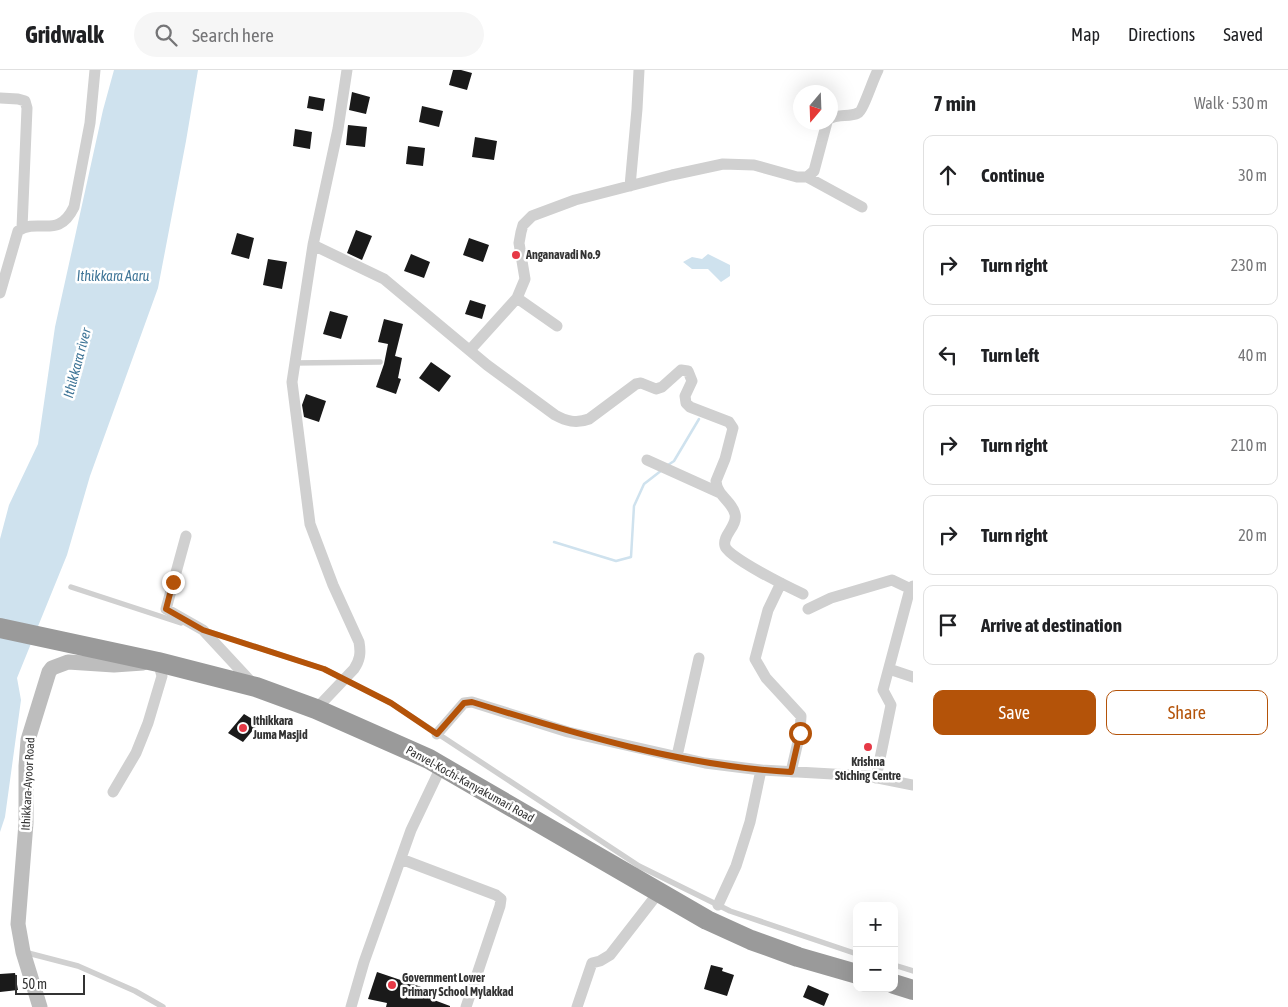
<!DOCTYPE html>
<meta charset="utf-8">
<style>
body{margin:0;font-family:"Asap Condensed",sans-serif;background:#f6f6f6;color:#202124}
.controls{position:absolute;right:15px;bottom:15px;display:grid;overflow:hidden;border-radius:10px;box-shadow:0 5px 20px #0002}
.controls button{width:45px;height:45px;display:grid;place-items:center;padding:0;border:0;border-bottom:1px solid #e0e0e0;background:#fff;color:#202124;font:25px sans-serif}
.compass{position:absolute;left:793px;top:15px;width:45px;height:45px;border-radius:50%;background:#fff;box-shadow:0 5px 20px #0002;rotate:199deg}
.scale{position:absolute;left:15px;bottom:12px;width:70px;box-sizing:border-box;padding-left:5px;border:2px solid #333;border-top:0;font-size:14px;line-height:18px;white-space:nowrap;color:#333;-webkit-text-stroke:4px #fff;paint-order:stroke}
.stop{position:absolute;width:15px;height:15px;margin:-11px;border:4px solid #b45309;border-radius:50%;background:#fff}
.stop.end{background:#b45309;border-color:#fff;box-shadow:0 1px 5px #0008}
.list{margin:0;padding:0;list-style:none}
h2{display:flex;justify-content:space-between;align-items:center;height:65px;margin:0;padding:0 20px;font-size:21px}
h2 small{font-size:16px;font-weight:400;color:#757577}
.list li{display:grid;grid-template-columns:32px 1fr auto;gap:15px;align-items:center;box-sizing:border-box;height:80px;margin:0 10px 10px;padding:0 10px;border:1px solid #e0e0e0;border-radius:10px}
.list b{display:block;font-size:19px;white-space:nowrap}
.list em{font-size:16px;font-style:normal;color:#757577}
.actions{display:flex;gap:10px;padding:15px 20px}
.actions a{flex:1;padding:11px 0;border:1px solid #b45309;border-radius:10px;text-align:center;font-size:18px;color:#b45309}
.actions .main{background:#b45309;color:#fff}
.icon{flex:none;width:28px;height:28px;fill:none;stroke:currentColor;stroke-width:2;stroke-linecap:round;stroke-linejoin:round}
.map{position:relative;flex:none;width:913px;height:937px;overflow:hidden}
header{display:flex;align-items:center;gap:30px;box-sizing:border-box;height:70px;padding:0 25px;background:#fff;border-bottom:1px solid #e0e0e0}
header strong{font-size:24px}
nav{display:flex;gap:28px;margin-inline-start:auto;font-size:18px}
.search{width:350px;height:45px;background:#f6f6f6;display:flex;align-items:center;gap:12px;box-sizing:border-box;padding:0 18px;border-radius:28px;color:#757577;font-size:19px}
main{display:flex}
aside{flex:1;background:#fff}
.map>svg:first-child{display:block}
</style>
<header>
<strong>Gridwalk</strong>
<div class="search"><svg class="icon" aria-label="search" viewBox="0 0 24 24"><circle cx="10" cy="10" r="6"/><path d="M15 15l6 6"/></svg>Search here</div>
<nav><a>Map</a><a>Directions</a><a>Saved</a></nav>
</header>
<main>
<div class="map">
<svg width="913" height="937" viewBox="0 0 913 937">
<rect width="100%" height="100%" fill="#fff"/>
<path fill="#cfe2ee" d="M114 0H198L186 71 158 218 90 406 67 485 17 608 21 630 5 747 0 762V469L9 435 38 374 55 257 103 40Z
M708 184 730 195V206L721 212 708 199H692L683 192 692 187 702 189Z"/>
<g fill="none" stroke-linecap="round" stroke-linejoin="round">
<path stroke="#cfe2ee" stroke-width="2.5" d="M668 395 674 391 699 349
M554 472 616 491 631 487 634 436 644 414 662 400"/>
</g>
<path fill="#1a1a1a" d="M453 0H461L472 3 467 20 449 15Z
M352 22 370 27 366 44 349 40Z
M309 26 325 29 323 41 307 38Z
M422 36 443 41 439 57 419 52Z
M348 55 367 57 365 77 346 75Z
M295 59 312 62 310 79 293 76Z
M475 67 497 71 494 90 472 87Z
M408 76 425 78 423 96 406 94Z
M356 160 372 166 362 190 347 183Z
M237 163 254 168 249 189 231 184Z
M469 168 489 175 483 192 463 185Z
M411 184 430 192 424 208 404 201Z
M268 189 287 192 282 219 263 215Z
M470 230 486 235 482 249 465 244Z
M330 241 348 246 341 269 323 264Z
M384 249 403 254 395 286 402 288 398 308 401 309 396 324 376 317 384 294 388 274 378 272Z
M431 292 451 306 439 322 419 308Z
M306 324 326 331 319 352 304 347 302 335Z
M244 644 259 653 243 672 228 663Z
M711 895 723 898 722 901 734 905 727 926 704 919Z
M377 902 436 922 434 930 450 936V937H386L387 933 368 929Z
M15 903 18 920 0 922V904Z
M808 915 829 924 824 936 803 927Z"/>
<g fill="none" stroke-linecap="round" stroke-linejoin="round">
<path stroke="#d0d0d0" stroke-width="5.5" d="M294 293 380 292
M71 517 181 553
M207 561 324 599 391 633 639 796 718 835 730 841 857 884
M24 882 78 896 135 921 163 937
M894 895 913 901"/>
<path stroke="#d0d0d0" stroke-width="11" d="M0 28 18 29 25 31 27 38 22 158
M831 48C839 44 850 47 858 43 863 41 873 9 878 0
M807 107 862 137
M630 116 637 39 639 0
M313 175 384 209 487 295 555 345C566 351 576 354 589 349L636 314 641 313 656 319 662 317 681 300 688 301 692 311 685 326 686 333 690 337 729 352 733 358 725 389 716 411C717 426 732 431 735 444 738 456 722 465 725 476 727 487 790 518 803 524
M0 223 18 161C39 147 58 170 74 137L90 53 95 0
M517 228 557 256
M470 280 517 228 525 209 519 173 521 162 523 155 532 146 575 130 672 105 723 94 754 95 797 107H807L814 101 827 52
M647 390 720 423
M186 466 166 539 203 560 254 615
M781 513 768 540 755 589 766 608 801 646 800 663 791 702
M808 539 831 528 892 510 913 520
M889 599 913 607
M316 639 354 599C360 590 361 583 359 572L333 515 310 454 292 312 313 175 338 59 347 0
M437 664 464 633 472 632 568 662 705 693 761 700 868 706 913 715
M677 686 699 588
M876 708 891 635 883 620 910 519 913 516
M113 722 136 683 148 653 162 606 158 592
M401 789 496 825 501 829 500 836 466 937
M718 835 736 796 750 752 761 700
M351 937 364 892 411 760 441 697
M577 937 592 893 600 891 610 885 659 822"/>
<path stroke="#bdbdbd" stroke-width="15" d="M40 937 23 882 18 854 26 753V696L28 670 49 602 52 598 68 592 114 595 143 593"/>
<path stroke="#9a9a9a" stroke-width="20" d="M0 558 158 592 256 617 316 639 429 689 707 850 751 870 798 887 857 904
M894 914 913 920"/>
</g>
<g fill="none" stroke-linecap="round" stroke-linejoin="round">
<path stroke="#b45309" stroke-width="6" d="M173 512 166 539 203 560 324 599 391 633 437 664 464 633 472 632C576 664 682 696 791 702L800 663"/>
</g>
<g fill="#e63946" stroke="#fff" stroke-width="2">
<circle cx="516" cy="185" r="5"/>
<circle cx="243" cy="658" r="5"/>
<circle cx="868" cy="677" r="5"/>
<circle cx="392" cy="915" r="5"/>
</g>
<g text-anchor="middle" stroke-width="5" stroke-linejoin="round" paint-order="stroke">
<g font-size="12" font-weight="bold" fill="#333" stroke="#fff" text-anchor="start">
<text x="526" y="189">Anganavadi No.9</text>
<text x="253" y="655">Ithikkara<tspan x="253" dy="14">Juma Masjid</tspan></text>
<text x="868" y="696" text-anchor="middle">Krishna<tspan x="868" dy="14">Stiching Centre</tspan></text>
<text x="402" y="912">Government Lower<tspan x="402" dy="14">Primary School Mylakkad</tspan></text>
</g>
<g font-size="12" fill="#333" stroke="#fff">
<text transform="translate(28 714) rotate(-87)" y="4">Ithikkara-Ayoor Road</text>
<text transform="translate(470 714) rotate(29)" y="4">Panvel-Kochi-Kanyakumari Road</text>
</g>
<g font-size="14" font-style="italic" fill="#3f7597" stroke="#fff">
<text x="113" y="211">Ithikkara Aaru</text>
<text transform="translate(77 293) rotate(-75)" y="5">Ithikkara river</text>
</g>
</g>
</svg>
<div class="controls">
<button>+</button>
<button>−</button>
</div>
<svg class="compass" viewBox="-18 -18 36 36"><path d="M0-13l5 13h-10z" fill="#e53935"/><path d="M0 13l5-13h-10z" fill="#757577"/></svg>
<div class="scale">50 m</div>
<div class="stop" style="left:800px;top:663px"></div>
<div class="stop end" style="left:173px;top:512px"></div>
</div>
<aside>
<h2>7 min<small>Walk · 530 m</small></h2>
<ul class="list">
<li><svg class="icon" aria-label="ahead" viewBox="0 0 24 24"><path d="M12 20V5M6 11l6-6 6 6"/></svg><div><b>Continue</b></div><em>30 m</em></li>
<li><svg class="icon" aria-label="right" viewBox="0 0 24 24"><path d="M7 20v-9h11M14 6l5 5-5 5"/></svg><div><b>Turn right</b></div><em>230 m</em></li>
<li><svg class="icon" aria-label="left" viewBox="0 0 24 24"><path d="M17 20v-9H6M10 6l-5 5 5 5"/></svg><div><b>Turn left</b></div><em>40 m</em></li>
<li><svg class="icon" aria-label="right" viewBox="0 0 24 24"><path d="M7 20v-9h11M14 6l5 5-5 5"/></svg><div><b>Turn right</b></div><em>210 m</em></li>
<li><svg class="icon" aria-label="right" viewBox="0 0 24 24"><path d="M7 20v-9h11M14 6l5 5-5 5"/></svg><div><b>Turn right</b></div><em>20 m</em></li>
<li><svg class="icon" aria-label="arrive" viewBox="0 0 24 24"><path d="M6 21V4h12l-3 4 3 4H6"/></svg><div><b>Arrive at destination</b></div></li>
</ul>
<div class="actions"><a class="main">Save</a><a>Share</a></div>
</aside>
</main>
